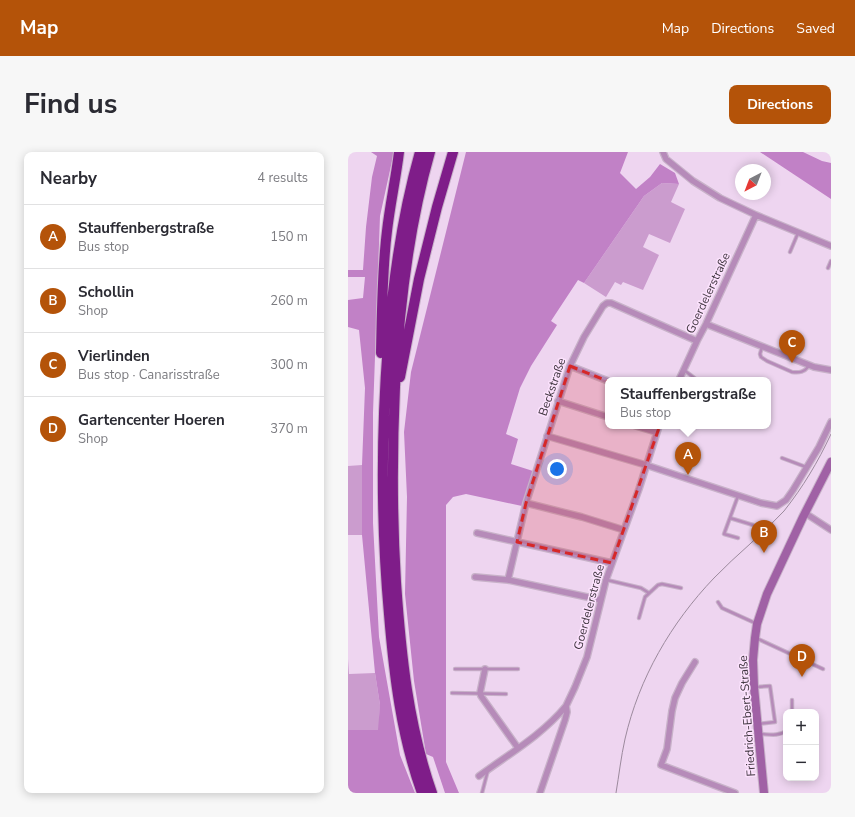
<!DOCTYPE html>
<meta charset="utf-8">
<style>
body{margin:0;font-family:"Nunito Sans",sans-serif;background:#f7f7f7;color:#2b2b33}
.controls{position:absolute;right:12px;bottom:12px;display:grid;overflow:hidden;border-radius:8px;box-shadow:0 2px 10px #0003}
.controls button{width:36px;height:36px;display:grid;place-items:center;padding:0;border:0;border-bottom:1px solid #e1e1e2;background:#fff;color:#2b2b33;font:20px sans-serif}
.compass{position:absolute;left:387px;top:12px;width:36px;height:36px;border-radius:50%;background:#fff;box-shadow:0 2px 10px #0003;rotate:222deg}
.you{position:absolute;left:209px;top:317px;width:14px;height:14px;margin:-10px;border:3px solid #fff;border-radius:50%;background:#1a73e8;box-shadow:0 0 0 6px #1a73e833}
.badge{display:grid;place-items:center;width:26px;height:26px;border-radius:50%;background:#b45309;color:#fff;font-size:13px;font-weight:700}
.pin{position:absolute;translate:-50% -33px;filter:drop-shadow(0 1px 2px #0008)}
.pin::after{content:'';position:absolute;top:21px;width:14px;height:12px;background:inherit;clip-path:polygon(0 0,100% 0,50% 100%)}
.popup{position:absolute;left:257px;top:225px;width:166px;height:52px;box-sizing:border-box;display:grid;place-content:center;border-radius:8px;background:#fff;filter:drop-shadow(0 1px 3px #0005);font-size:13px;white-space:nowrap;color:#7c7c81}
.popup b{font-size:15px;color:#2b2b33}
.popup::after{content:'';position:absolute;left:50%;top:100%;margin-left:-8px;border:8px solid transparent;border-top-color:#fff}
.list{margin:0;padding:0;list-style:none}
h2{display:flex;justify-content:space-between;align-items:center;height:52px;margin:0;padding:0 16px;font-size:17px}
h2 small{font-size:13px;font-weight:400;color:#7c7c81}
.list li{display:grid;grid-template-columns:26px 1fr auto;gap:12px;align-items:center;box-sizing:border-box;height:64px;padding:0 16px;border-top:1px solid #e1e1e2}
.list b{display:block;font-size:15px;white-space:nowrap}
.list p{margin:0;font-size:13px;white-space:nowrap;color:#7c7c81}
.list em{font-size:13px;font-style:normal;color:#7c7c81}
.map{position:relative;flex:none;width:483px;height:641px;overflow:hidden;border-radius:8px}
header{display:flex;align-items:center;gap:24px;box-sizing:border-box;height:56px;padding:0 20px;background:#b45309;color:#fff}
header strong{font-size:19px}
nav{display:flex;gap:22px;margin-inline-start:auto;font-size:14px}
.intro{display:flex;align-items:center;justify-content:space-between;box-sizing:border-box;height:96px;padding:0 24px}
h1{margin:0;font-size:28px}
.button{padding:10px 18px;border-radius:8px;background:#b45309;color:#fff;font-size:14px;font-weight:700}
main{display:flex;gap:24px;padding:0 24px}
aside{flex:1;background:#fff;border-radius:8px;box-shadow:0 2px 10px #0003}
.map>svg:first-child{display:block}
</style>
<header>
<strong>Map</strong>
<nav><a>Map</a><a>Directions</a><a>Saved</a></nav>
</header>
<div class="intro"><h1>Find us</h1><a class="button">Directions</a></div>
<main>
<aside>
<h2>Nearby<small>4 results</small></h2>
<ul class="list">
<li><span class="badge">A</span><div><b>Stauffenbergstraße</b><p>Bus stop</p></div><em>150 m</em></li>
<li><span class="badge">B</span><div><b>Schollin</b><p>Shop</p></div><em>260 m</em></li>
<li><span class="badge">C</span><div><b>Vierlinden</b><p>Bus stop · Canarisstraße</p></div><em>300 m</em></li>
<li><span class="badge">D</span><div><b>Gartencenter Hoeren</b><p>Shop</p></div><em>370 m</em></li>
</ul>
</aside>
<div class="map">
<svg width="483" height="641" viewBox="0 0 483 641">
<rect width="100%" height="100%" fill="#eed5f0"/>
<path fill="#cb9cce" d="M314 31 331 32 323 50 337 57 322 91 301 82 295 95 311 103 295 138 275 130 273 133 267 130 258 145 236 131 296 44Z
M14 313V383H0V314Z
M0 507 1 522 27 521 32 553 31 578H0Z"/>
<path fill="#c181c6" d="M23 0H46L32 64 25 261V371L31 485 52 603 67 641H0V578H30L32 553 27 521 14 383V313L17 236 11 178 0 175V148L15 146 17 125H0V118H15L18 75 24 25 29 4Z
M118 0H280L272 21 288 37 302 25 312 12 327 21 331 32 314 31 296 44 236 131 230 128 203 169 209 173 183 214 172 236 158 282 170 287 163 312 185 319 174 354 118 342 105 345 98 353V610L111 641H97L85 605 78 602 66 529 57 442 59 345 56 280 63 220Z
M412 0H455L474 9 483 11V47Z"/>
<g fill="none" stroke-linecap="round" stroke-linejoin="round">
<g stroke="#c8b2c9" stroke-width="4.5">
<path id="lane" d="M442 100 450 81
M480 116 483 109
M414 195 412 202 413 205 419 209 444 220C452 221 456 220 461 214
M336 218 349 228
M434 306 458 315
M390 344 376 382 390 386
M382 366 405 373
M259 428 293 436 301 441
M370 450 374 456 407 471
M291 466 297 445 310 433 314 432 333 436
M408 486 475 517
M107 517H170
M408 535 422 534 427 570 410 572
M104 541 158 542
M444 548V560
M411 582C420 582 430 585 438 579
M134 641 140 618"/>
</g>
<g stroke="#c8b2c9" stroke-width="8">
<path id="street" d="M315 0 318 7 345 29 372 46 408 63
M358 172 466 215 483 218
M222 214 260 229
M331 228 349 189 358 172 408 63 483 94
M210 249 260 265
M288 274 308 280
M199 284 298 313 413 351 429 354 438 348 445 338 471 295 483 270
M178 351 234 365 276 378
M457 361 483 378
M129 381 264 411
M127 425 160 428 253 448
M160 428 178 351 222 214 236 185 255 154 259 151H263L349 189
M347 510 334 531 327 546 324 559 319 597 313 613 387 641
M137 517 132 541 133 544 170 596
M131 624C161 602 194 583 218 554
M192 641 217 568 219 560 218 554 227 535 239 505 258 428 291 337 311 274"/>
</g>
<g stroke="#c8b2c9" stroke-width="10">
<path id="secondary" d="M416 641 406 535 405 508 407 486 409 472 419 442 455 365 483 310"/>
</g>
<g stroke="#c8b2c9" stroke-width="12">
<path id="highway" d="M72 0C54 63 45 128 40 192 33 282 33 373 41 462 46 523 53 583 74 641
M82 0C60 77 51 155 47 235 44 300 44 365 48 430 53 503 60 572 84 641
M33 201C34 160 34 119 39 79 42 52 48 26 51 0
M52 225 71 127 89 55 105 0"/>
</g>
<use href="#lane" stroke="#b68bb9" stroke-width="2.5"/>
<use href="#street" stroke="#b68bb9" stroke-width="5.5"/>
<use href="#secondary" stroke="#a061a5" stroke-width="8"/>
<use href="#highway" stroke="#7f1d89" stroke-width="10"/>
<path stroke="#9c8a9d" stroke-width="1" d="M268 641C271 623 273 605 277 587 291 526 323 471 366 426 388 403 414 383 436 359 455 335 470 310 483 282"/>
</g>
<path fill="#d62828" fill-opacity="0.2" stroke="#d62828" stroke-width="3" stroke-dasharray="8 5" stroke-linejoin="round" d="M222 214 319 253 264 411 169 390 178 351Z"/>
<g text-anchor="middle" stroke-width="3" stroke-linejoin="round" paint-order="stroke">
<g font-size="12" fill="#3f353f" stroke="#fce2fd">
<text transform="translate(360 141) rotate(-65)" y="4">Goerdelerstraße</text>
<text transform="translate(204 235) rotate(-71)" y="4">Beckstraße</text>
<text transform="translate(241 455) rotate(-75)" y="4">Goerdelerstraße</text>
<text transform="translate(399 564) rotate(-94)" y="4">Friedrich-Ebert-Straße</text>
</g>
</g>
</svg>
<div class="controls">
<button>+</button>
<button>−</button>
</div>
<svg class="compass" viewBox="-18 -18 36 36"><path d="M0-13l5 13h-10z" fill="#e53935"/><path d="M0 13l5-13h-10z" fill="#7c7c81"/></svg>
<div class="you"></div>
<div class="pin badge" style="left:340px;top:323px">A</div>
<div class="popup"><b>Stauffenbergstraße</b>Bus stop</div>
<div class="pin badge" style="left:416px;top:401px">B</div>
<div class="pin badge" style="left:444px;top:211px">C</div>
<div class="pin badge" style="left:454px;top:525px">D</div>
</div>
</main>
